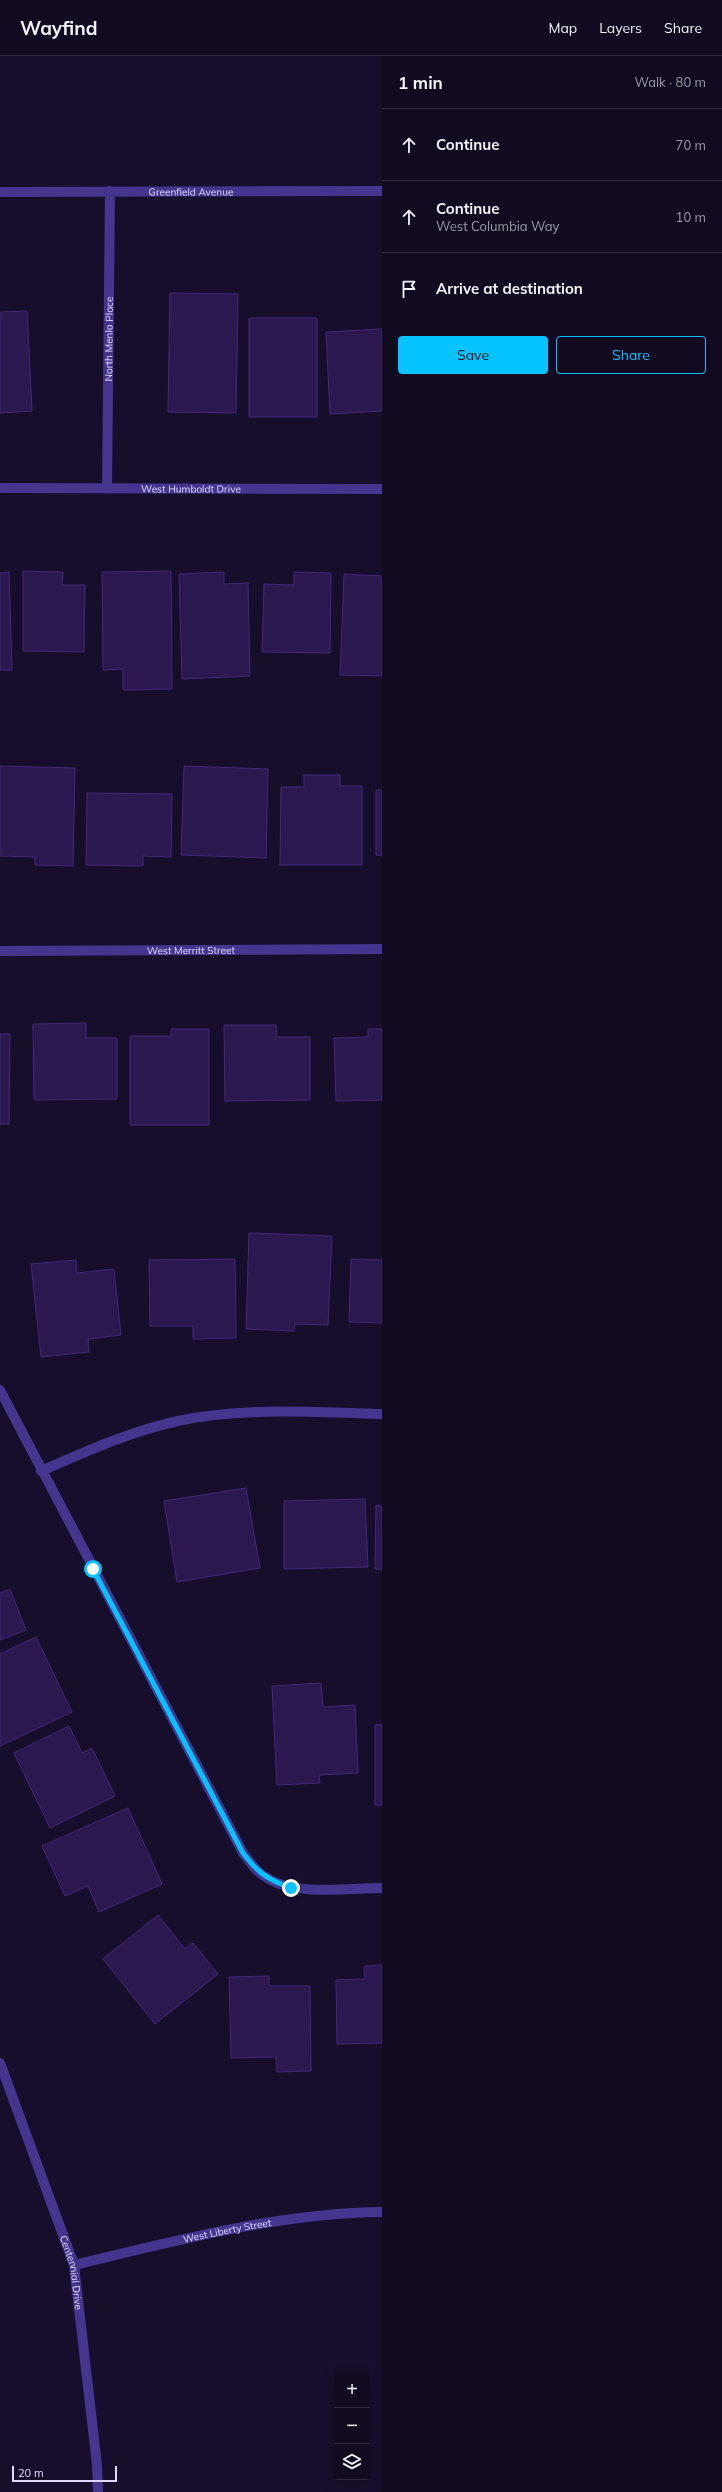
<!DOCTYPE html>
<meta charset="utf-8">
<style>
body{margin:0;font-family:Mulish,sans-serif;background:#1a1329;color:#f1f3f6}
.controls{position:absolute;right:12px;bottom:12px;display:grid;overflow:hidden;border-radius:4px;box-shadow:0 4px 16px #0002}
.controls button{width:36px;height:36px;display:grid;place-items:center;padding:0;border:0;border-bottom:1px solid #302b3e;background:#110a20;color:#f1f3f6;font:20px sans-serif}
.scale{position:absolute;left:12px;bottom:10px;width:105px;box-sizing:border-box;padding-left:4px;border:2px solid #e2d8ff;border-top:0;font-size:11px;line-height:14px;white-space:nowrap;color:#e2d8ff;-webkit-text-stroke:3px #170e2b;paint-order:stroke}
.stop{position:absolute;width:12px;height:12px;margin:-9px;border:3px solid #04c3ff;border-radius:50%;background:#fff}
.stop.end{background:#04c3ff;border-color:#fff;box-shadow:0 1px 4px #0008}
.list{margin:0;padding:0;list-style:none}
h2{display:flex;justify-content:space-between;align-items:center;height:52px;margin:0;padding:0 16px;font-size:17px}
h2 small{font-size:13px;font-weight:400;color:#9c9aa5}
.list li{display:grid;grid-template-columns:26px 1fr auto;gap:12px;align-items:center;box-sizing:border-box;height:72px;padding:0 16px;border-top:1px solid #302b3e}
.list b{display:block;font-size:15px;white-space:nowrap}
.list p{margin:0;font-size:13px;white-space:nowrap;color:#9c9aa5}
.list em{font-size:13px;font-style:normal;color:#9c9aa5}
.actions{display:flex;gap:8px;padding:12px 16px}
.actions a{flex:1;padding:9px 0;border:1px solid #04c3ff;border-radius:4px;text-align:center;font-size:14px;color:#04c3ff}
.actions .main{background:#04c3ff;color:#111}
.icon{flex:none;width:22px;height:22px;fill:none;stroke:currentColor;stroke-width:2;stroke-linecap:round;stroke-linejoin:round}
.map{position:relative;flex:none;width:382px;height:2436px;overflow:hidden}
header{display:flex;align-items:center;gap:24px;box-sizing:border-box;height:56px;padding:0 20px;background:#110a20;border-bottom:1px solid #302b3e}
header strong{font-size:19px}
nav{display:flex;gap:22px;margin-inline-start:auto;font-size:14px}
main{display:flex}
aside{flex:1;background:#110a20}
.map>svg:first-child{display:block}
</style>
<header>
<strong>Wayfind</strong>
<nav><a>Map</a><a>Layers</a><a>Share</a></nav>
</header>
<main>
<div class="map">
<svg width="382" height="2436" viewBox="0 0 382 2436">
<rect width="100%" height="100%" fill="#170e2b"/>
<path fill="#2b184e" stroke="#44287c" d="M170 237 238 238 236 357 168 356Z
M27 255 32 355 0 357V256Z
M249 262H317V361H249Z
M382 273V355L330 358 326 276Z
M23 515 63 516 62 529H85L84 596 23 595Z
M171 515 172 633 123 634V613L103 614 102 516Z
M9 516 12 614H0V517Z
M224 516V528L248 527 250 620 182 623 179 518Z
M294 516 331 517 330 597 262 596 264 528 294 529Z
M344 518 382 520V620L340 619Z
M0 710 75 712 73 810 35 809V801L0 800Z
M184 710 268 713 266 802 181 799Z
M304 719H340V730H362V809H280L281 731H304Z
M376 734H382V800L376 799Z
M87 737 172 738 171 801 143 800V810L86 809Z
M86 967V982H117V1043L34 1044 33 968Z
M224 969H276L277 981H310V1044L225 1045Z
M171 973H209V1069H130V980H171Z
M368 973H382V1044L336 1045 334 982 368 981Z
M0 978H10L9 1068H0Z
M249 1177 332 1180 328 1269 295 1268 294 1275 246 1273Z
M235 1203 236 1282 193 1283V1270H150L149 1204Z
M351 1203 382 1204V1267L349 1266Z
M76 1204 77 1217 114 1213 121 1279 88 1283 89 1296 41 1301 31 1208Z
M246 1432 260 1512 177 1526 164 1445Z
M365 1443 368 1511 284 1513V1445Z
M376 1449 382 1450V1514L375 1513Z
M10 1533 26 1574 0 1584V1537Z
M36 1581 72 1656 0 1690V1598Z
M321 1627 323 1651 355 1649 358 1717 319 1719 320 1727 277 1729 272 1630Z
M375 1669H382V1749H375Z
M69 1670 82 1697 92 1692 115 1740 50 1772 14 1697Z
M128 1752 162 1828 99 1856 88 1830 65 1840 42 1790Z
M158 1859 185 1893 193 1887 218 1918 155 1968 103 1903Z
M382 1909V1987L337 1988 336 1924 365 1923 364 1910Z
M269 1920V1930H310L311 2015 277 2016 276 2001 231 2002 229 1921Z"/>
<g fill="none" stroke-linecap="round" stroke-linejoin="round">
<g stroke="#45358f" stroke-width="10">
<path id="s1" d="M0 136 382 135"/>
<path id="s2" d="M0 432 382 433"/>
<path id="s3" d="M107 432 110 135"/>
<path id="s4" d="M0 895 382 893"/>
<path d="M0 1334 243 1797C251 1807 257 1817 269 1823 296 1840 351 1832 382 1832"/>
<path d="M41 1415C85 1396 131 1375 178 1365 243 1351 316 1356 382 1358"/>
<path id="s5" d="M0 2007 74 2209 97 2409 98 2436"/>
<path id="s6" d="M74 2209C174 2185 279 2157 382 2156"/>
</g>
</g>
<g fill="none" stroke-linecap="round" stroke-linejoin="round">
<path stroke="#04c3ff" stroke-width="5" d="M93 1513 243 1797C258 1817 267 1823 291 1832"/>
</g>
<g text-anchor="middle" stroke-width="3" stroke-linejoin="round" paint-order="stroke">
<g font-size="10" fill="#e2d8ff" stroke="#170e2b">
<text dy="4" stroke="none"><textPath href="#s1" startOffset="191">Greenfield Avenue</textPath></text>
<text dy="4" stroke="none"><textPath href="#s3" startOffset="149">North Menlo Place</textPath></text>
<text dy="4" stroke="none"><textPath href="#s2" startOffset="191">West Humboldt Drive</textPath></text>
<text dy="4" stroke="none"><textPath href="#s4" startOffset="191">West Merritt Street</textPath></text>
<text dy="4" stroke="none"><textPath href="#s6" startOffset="157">West Liberty Street</textPath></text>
<text dy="4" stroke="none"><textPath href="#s5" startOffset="222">Centennial Drive</textPath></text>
</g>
</g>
</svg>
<div class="controls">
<button>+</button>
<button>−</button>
<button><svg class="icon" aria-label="layers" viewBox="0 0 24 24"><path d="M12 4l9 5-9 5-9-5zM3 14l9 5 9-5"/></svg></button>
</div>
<div class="scale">20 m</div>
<div class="stop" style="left:93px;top:1513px"></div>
<div class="stop end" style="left:291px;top:1832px"></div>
</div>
<aside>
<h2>1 min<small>Walk · 80 m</small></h2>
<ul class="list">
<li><svg class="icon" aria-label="ahead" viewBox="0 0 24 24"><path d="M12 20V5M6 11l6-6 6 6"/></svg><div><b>Continue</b></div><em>70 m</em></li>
<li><svg class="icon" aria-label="ahead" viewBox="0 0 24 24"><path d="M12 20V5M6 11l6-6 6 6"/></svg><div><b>Continue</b><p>West Columbia Way</p></div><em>10 m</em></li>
<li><svg class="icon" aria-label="arrive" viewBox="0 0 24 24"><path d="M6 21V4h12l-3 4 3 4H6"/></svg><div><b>Arrive at destination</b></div></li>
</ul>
<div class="actions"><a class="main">Save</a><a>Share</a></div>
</aside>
</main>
